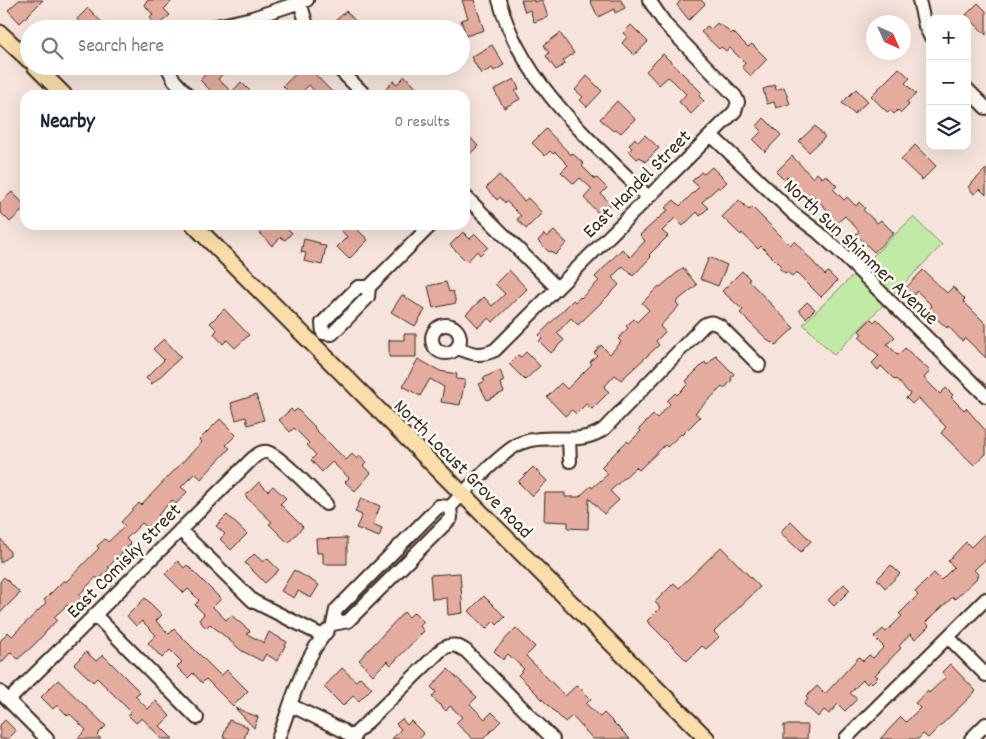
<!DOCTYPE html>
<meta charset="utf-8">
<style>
body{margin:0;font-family:Dekko,sans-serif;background:#f6f6f7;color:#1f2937}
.controls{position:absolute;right:15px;top:15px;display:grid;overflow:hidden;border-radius:10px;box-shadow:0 5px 20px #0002}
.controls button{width:45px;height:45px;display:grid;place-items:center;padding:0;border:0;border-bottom:1px solid #e0e1e3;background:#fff;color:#1f2937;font:25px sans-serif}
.compass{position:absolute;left:866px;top:15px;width:45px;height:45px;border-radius:50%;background:#fff;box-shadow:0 5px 20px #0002;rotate:135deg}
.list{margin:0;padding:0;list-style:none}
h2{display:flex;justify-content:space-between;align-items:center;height:65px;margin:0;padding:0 20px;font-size:21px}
h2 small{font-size:16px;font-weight:400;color:#747a83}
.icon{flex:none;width:28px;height:28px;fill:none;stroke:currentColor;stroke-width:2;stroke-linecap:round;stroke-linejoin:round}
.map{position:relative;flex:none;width:986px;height:739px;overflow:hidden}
.search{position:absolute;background:#fff;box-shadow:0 5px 20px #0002;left:20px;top:20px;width:450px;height:55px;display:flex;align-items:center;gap:12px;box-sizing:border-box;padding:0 18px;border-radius:28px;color:#747a83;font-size:19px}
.panel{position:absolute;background:#fff;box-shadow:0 5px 20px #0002;left:20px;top:90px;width:450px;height:140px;border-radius:15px}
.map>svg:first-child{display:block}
</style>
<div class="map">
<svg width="986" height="739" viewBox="0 0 986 739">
<rect width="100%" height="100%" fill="#f6e4dc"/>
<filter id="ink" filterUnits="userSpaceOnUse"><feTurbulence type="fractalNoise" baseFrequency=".02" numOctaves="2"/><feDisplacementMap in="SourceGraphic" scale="10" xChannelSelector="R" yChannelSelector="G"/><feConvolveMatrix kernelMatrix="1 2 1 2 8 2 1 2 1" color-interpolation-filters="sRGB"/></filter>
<g filter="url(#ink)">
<path fill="#c1eaa6" stroke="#7e8a62" d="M913 217 942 245 834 355 803 324Z"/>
<path fill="#e4ac9e" stroke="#3b2a1e" d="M19 0H43L20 23 8 10Z
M148 0H173L164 9 170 15 157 26 150 18 153 15 144 4Z
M462 0H474L484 30 466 36 461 20 468 18Z
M521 0H534V2L542 0 548 17 534 22 530 10 525 12Z
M590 0H621L625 8 615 13 614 9 598 17Z
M681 0H701L705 4 689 20 677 5Z
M978 3 986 11V35L966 15Z
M88 8 108 29H74L80 23 77 19Z
M346 11 363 29H339L333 23Z
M717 23 719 25 721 24 731 34 733 32 748 47 752 44 767 59 751 76 742 67 745 63 730 48 726 51 721 47 719 49 701 32 707 26 711 29Z
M631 25 648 42 634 55 622 43 627 37 623 33Z
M560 33 574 53 563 61 565 64 556 70 546 56 549 53 544 45Z
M492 45 504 65 494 71 492 68 481 74 471 57Z
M663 54 702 93 699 96 704 101 691 114 679 102 686 94 672 80 668 77 659 85 646 71Z
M198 66H231L218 79 232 92 241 82 254 95H215L200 80 206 74Z
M302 68 306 72 310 69 335 95H318L309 85 299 95H292L283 86Z
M899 68 910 78 905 83 916 94 907 102 909 105 901 113 898 110 894 114 890 110 887 112 871 96Z
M405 76 423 95H390L385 90 393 81 397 84Z
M587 76 602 91 587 107 580 100 583 97 575 90Z
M514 79 519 89 515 91 520 99 504 108 494 90Z
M775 85 776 90 784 87 790 104 776 108 774 102 767 104 763 89Z
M856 89 868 101 854 114 842 103Z
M617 101 635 119 621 133 616 129 613 131 600 119Z
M764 118 781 135 765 152 753 140 762 131 757 126Z
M815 126 825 137 809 152 799 141Z
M546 129 571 155 572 153 584 164 582 166 595 179 597 178 607 188 601 194 611 204 600 215 584 198 592 189 580 178 574 184 561 172 568 165 555 152 553 154 550 151 545 156 532 143Z
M465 132 478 146 465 159Z
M645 135 659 148 645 162 640 157 637 159 629 151 632 148 629 145 635 138 638 142Z
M915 145 936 166 922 180 901 160Z
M792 156 813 178 817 173 822 178 826 175 837 186 833 189 844 200 847 197 856 206 859 202 865 208 863 210 877 223 881 220 894 233 874 252 856 234 859 231 845 216 837 223 828 215 830 213 812 194 805 201 797 192 800 190 787 177 784 180 776 172Z
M712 167 727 182 720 189 718 187 702 202 708 208 700 216 697 212 683 226 675 218 662 231 668 236 649 255 651 257 633 276 623 266 612 277 619 285 604 300 578 325 571 318 557 333 564 340 551 353 539 341 542 338 539 335 573 300 575 302 580 297 581 298 599 281 595 277 622 249 630 257 645 241 640 235 668 210 665 208 674 200 680 206 699 187 692 181 701 172 704 174Z
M986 169V195L980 189 974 194 968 187Z
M499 175 524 201 528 198 542 213 526 229 517 219 521 216 506 201 505 203 500 197 497 200 486 188Z
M12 192 25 205V208L10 222 0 212V203Z
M739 200 749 210 752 207 790 245 794 241 825 275 828 272 837 281 821 297 796 272 792 276 787 272 785 273 779 268 781 266 761 246 758 249 742 233 741 235 722 217Z
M260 225H284L292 233 285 240 281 237 272 246 256 229Z
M346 225H362L358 230 368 240 349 259 337 247 347 237 341 230Z
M554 231 567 243 555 255 551 251 549 252 538 241 544 234 547 237Z
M463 232 470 239 475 234 488 247 480 255 477 251 467 262 450 245Z
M304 239 320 243 319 245 326 246 322 265 304 261 306 253 301 252Z
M709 257 727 265 718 286 700 279Z
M683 268 697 285 676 302 679 306 660 326 665 332 656 341 659 345 621 380 615 375 604 387 609 392 592 409 586 404 576 414 572 410 565 416 547 397 561 383 567 389 592 364 590 362 597 355 594 353 601 345 610 354 621 342 618 339 628 328 626 326 634 319 637 322 649 310 642 303 659 286 660 287Z
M509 270 527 289 493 322 489 318 478 327 466 314 484 297 492 306 505 294 495 284Z
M923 270 947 293 953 287 965 299 963 301 986 324V358L965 338 962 341 948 326 947 328 937 319 928 310 932 306 917 291 912 297 904 290Z
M742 271 750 279 748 280 794 328 776 345 773 342 771 343 749 322 740 313 743 310 722 291Z
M446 282 449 292 453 291 456 303 433 308 428 286Z
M402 295 425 310 415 326 391 312Z
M807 302 815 309 806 318 799 310Z
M224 309 249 335 235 348 227 340 223 344 214 334 217 330 210 323Z
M871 319 874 322 877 319 895 337 887 344 898 355 905 348 930 371 924 378 940 394 946 388 953 395 951 397 964 410 966 408 986 431V454L974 465 941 433 946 427 918 398 912 404 906 398 910 394 896 379 895 380 881 366 878 370 872 363 879 356 859 337 862 334 859 331Z
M404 334H416V357H389V340H404Z
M164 339 181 357 152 384 146 378 164 360 153 349Z
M526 352 540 366 525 380 509 364 518 355 521 357Z
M716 356 734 374 731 378 732 380 724 389 722 387 695 413 700 417 682 435 681 434 667 447 665 445 639 470 636 467 610 491 619 500 604 514 589 498 588 529 568 528V522L544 521 545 493H565V497H579L591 486 592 488 608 474 601 467 627 441 629 443 641 431 639 429 653 415 657 418 670 404 667 401 675 393 677 395 688 384 686 381 705 362 707 365Z
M418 359 440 371 457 374 456 379 465 380 460 405 441 402 444 387 430 379 420 396 403 386Z
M500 370 504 381 500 383 504 392 487 400 479 384 485 381 483 378Z
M256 395 264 420 248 425 246 417 236 420 231 403Z
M291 409 294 412 297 409 315 427 314 428 346 460 352 454 357 459 360 456 366 463 363 466 371 473 355 491 345 482 349 478 332 462 322 472 311 460 316 455 307 445 309 443 294 428 290 432 279 420Z
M220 419 236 435 226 445 230 448 201 479 195 473 181 487 187 492 176 504 172 500 158 515 161 517 149 529 142 523 126 539 131 544 108 567 110 568 99 580 96 577 79 595 82 598 71 609 67 605 54 617 57 620 34 645 18 659 11 652 0 664V641L8 632 12 636 46 603 44 600 64 580 66 582 99 548 97 546 105 539 108 542 125 526 121 522 139 503 141 505 202 442 199 440Z
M533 467 547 481 532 496 518 482Z
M259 482 268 491 273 486 286 498 280 504 303 527 288 543 269 524 272 522 245 496Z
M361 498 380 506 373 524 382 528 379 537 356 528 362 515 355 512Z
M227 515 247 534 231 550 220 539 225 534 216 526Z
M791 521 811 541 801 552 780 532Z
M986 532V559L974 570 978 574 976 579 955 599 953 597 926 622 929 626 922 633 915 639 910 634 899 646 901 648 875 675 878 677 872 683 870 681 867 684 863 680 850 693 857 699 845 711 838 704 829 714 824 710 818 717 804 704 808 699 806 697 817 686 825 694 859 657 863 661 869 655 873 658 884 647 874 637 883 629 886 632 902 616 899 614 918 595 915 592 934 573 941 580 954 567 948 561 966 542 971 547Z
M0 538 10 552V555L0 563Z
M347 538V564H323V553H317L316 539Z
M721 547 760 587 714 632 719 637 706 649 702 646 687 661 647 621 660 608 655 602 674 583 679 588Z
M254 554 263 562 267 558 279 570 265 583 245 563Z
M178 561 184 568 187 565 221 599 213 607 226 620 231 615 250 631 247 634 264 643 269 632 287 642 277 661 266 654 262 661 242 651 210 624 206 628 199 620 204 614 195 605 199 600 188 589 184 593 165 574Z
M891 565 900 574 885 588 877 579Z
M294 570 319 585 311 598 298 591 294 598 281 591Z
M460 573 463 613 448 615 447 598 432 599 430 575Z
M4 577 20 593 0 613V582Z
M844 584 850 590 834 606 828 600Z
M484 596 505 617 497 625 494 621 486 629 469 611Z
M145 598 162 615 156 621 169 634 174 629 221 676 227 670 248 691 233 706 206 679 202 683 193 673 188 678 177 667 182 662 170 650 162 658 148 643 156 635 142 621 136 626 127 616Z
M404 612 409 617 414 612 424 622 420 626 424 631 391 665 387 661 373 675 359 660Z
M516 628 535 647 526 656 565 696 577 685 591 699 586 704 600 717 604 713 630 739H593L572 716 565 722 518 675 524 669 508 654 503 660 494 651Z
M86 652 96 661 103 655 140 692 135 696 148 709 156 701 170 716 160 726 173 739H162L142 718 136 723 128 715 131 712 97 678 93 682 74 664Z
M950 664 976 691 928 738 923 734 918 739H880L901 717 906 722 920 708 915 703 928 691 929 693 946 677 942 672Z
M342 668 356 681 360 677 372 688 359 701 353 696 343 706 324 687Z
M448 669 477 697 470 704 485 719 492 712 501 721 483 739H473L456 723 462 717 450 706 446 711 432 697 436 692 431 687Z
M58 680 106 726 97 735 101 739H77L86 730 70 714 68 716 57 705 53 709 41 697Z
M235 708 258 717 254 728Z
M402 719 407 725 411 721 424 734 419 739H392L401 729 396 724Z
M5 720 16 731 8 739H0V725Z
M229 720 248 727 244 739H229L223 737Z
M784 725H808L807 739H784Z"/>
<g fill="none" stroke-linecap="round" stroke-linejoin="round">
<g stroke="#3b2a1e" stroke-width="16">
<path id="minor" d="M499 0C521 82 590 140 648 197
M919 0 925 26 930 36
M300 2 308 29
M203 29 252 18 307 0
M167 66 174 80 188 95
M336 66 365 95
M967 89 986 108
M711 135 794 214 818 232 839 251 986 396
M465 196 557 288
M358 287H369L368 297 332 334 323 333 322 323Z
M369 287 431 225
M432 339a14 14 0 1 1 28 0a14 14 0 1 1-28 0Z
M458 348C472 354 480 357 495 350L735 111 738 102 735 96 666 25 649 0
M569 439 570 461
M439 506 450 507 451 518 348 621 333 624 336 610Z
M450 507C465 491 503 450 521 443 549 432 579 447 604 429L704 325C710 321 713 322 720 326L759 365
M180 530 253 601 323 636
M95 615 197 718
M948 637 986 675
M0 692 47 739
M9 700 253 458C257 455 261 451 267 452 280 455 315 493 326 504
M290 705 342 730 354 739
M352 737 442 649C452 643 457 645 466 651L553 739
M846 738 986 599
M278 739C292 702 302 660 328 630
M971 739 986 724"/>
</g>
<g stroke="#3b2a1e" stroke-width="19">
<path id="major" d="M0 33 29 60
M35 66 64 95
M194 225 707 739"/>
</g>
<use href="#minor" stroke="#fdfcf7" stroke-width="12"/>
<use href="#major" stroke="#f9deab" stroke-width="15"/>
</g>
</g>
<g text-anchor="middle" stroke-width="5" stroke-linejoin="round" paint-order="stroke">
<g font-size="20" fill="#3b2a1e" stroke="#fdfcf7">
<text transform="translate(636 183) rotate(-45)" y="7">East Handel Street</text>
<text transform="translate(862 251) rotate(43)" y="7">North Sun Shimmer Avenue</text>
<text transform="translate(464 468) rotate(45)" y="7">North Locust Grove Road</text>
<text transform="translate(123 560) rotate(-45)" y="7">East Comisky Street</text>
</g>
</g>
</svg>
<div class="controls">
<button>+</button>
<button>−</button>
<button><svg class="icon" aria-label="layers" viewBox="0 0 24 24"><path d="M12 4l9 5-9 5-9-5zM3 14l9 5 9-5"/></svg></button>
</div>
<svg class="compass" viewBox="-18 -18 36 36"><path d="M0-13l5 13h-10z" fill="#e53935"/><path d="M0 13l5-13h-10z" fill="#747a83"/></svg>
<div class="search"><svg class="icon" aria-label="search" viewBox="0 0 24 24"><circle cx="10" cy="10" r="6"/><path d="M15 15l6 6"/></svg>Search here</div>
<section class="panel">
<h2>Nearby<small>0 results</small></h2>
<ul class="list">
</ul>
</section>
</div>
